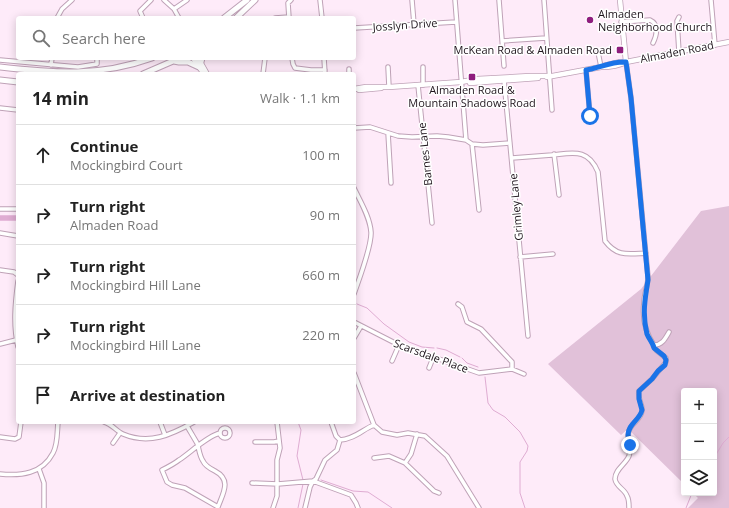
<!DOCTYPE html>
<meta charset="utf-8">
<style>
body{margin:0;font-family:"Open Sans",sans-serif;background:#f6f6f6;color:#222}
.controls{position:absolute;right:12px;bottom:12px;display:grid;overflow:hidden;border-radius:4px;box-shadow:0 2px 10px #0003}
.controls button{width:36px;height:36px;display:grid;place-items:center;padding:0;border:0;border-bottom:1px solid #e0e0e0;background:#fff;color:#222;font:20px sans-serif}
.stop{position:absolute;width:12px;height:12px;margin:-9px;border:3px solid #1a73e8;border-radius:50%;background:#fff}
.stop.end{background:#1a73e8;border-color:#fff;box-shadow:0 1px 4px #0008}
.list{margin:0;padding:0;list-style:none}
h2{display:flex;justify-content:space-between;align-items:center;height:52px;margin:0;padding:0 16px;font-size:17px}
h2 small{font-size:13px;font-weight:400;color:#767676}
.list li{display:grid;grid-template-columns:26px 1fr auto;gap:12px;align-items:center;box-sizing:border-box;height:60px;padding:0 16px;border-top:1px solid #e0e0e0}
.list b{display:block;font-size:15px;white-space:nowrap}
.list p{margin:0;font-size:13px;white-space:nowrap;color:#767676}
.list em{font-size:13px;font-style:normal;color:#767676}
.icon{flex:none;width:22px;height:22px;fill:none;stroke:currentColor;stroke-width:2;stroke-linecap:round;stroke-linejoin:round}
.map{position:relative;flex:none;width:729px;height:508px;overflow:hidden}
.search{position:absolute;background:#fff;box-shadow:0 2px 10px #0003;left:16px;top:16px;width:340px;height:44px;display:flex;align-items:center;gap:10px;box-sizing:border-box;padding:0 14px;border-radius:4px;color:#767676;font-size:15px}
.panel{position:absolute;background:#fff;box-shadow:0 2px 10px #0003;left:16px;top:72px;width:340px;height:352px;border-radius:4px}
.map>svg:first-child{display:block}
</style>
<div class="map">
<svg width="729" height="508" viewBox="0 0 729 508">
<rect width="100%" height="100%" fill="#feebf9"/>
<path fill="#e1c1d9" d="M729 206V508H688L698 498 693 493H714V391H684V484L628 429 621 435 548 364 641 289 701 211Z"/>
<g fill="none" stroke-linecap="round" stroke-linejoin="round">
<path stroke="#dfacd2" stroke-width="1" d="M357 304 367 308 384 324 409 342 422 347 434 348
M437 348 446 350 460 357
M462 358 467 363 478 367
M485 377 488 403 493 410 505 417 520 432 528 446 527 451 520 462V493L525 508
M298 422 301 430 297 456 303 480
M714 458 723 443 729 437
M321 480 353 491 368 492 392 508
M298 508 303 484
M686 508 692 493"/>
<path stroke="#dfacd2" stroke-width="5.5" d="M0 218H18"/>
<g stroke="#bfa2b7" stroke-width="5.5">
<path id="street" d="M164 0 174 9 179 18
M320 0 322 18
M412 0 414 24
M455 0 466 140
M499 0 504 66
M544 0 552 110
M711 0 715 45
M174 9 187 0
M57 18 62 9 72 0
M143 18 140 11 151 0
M275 18 289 17
M289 18 288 3 291 0
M621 22 650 20C659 24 657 35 653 43
M354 28 456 22
M502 41 546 38
M598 52 601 67
M679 52 677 21 679 17
M292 58 293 64 295 68 311 70H325
M324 58 325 74
M0 60 78 67 97 64V58
M626 62 631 98 648 277C648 286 644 294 644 302 642 317 645 332 654 345 662 345 665 339 669 332
M51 65 52 58
M388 67 389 87
M423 67V85
M349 69V74
M586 70 590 116
M263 74 265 58
M504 80 528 336
M418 85 432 223
M0 108 18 110
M354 128 370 127 398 136 412 137 437 136 448 137 466 140 472 144 483 145 510 143
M388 133 391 183
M472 144 479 210
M554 154 559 195
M512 158C525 157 538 156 552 155 573 153 588 148 598 172L605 241C617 257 628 254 646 253
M354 188C360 201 370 217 371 232 372 246 359 279 354 294
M0 209H18
M0 233 18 236
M520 257 553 254
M0 270 14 272 18 275
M18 281C15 304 13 325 18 347
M458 304 462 307 467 322 481 329 512 362V369
M354 322 399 345 479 373 512 369 524 374
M354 338 361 326
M0 344 16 340
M392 361 399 345
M429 368 433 358
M354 373 374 425 382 432 397 435 408 433 425 436 447 456 479 508
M104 422C112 424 116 431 123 434 149 445 171 435 194 422
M160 422 165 435
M331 422 336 436 340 440C355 439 363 429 374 425
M187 426 197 443 198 446C199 450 200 457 203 461 205 466 211 469 215 471 232 480 223 493 218 507L185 488 172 485 167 482 162 470C168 467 174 464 179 460 190 453 207 436 220 433
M220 433a5 5 0 1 1 10 0a5 5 0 1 1-10 0Z
M0 437 15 439 19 437 21 422
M255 442H274L279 441
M113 443 120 433
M374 458 389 456 405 463 434 491 439 493
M405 463 411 454 417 434
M39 469 44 483V508
M0 474C21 476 42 474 53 453 58 444 57 432 58 422
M252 483 278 484 313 481 351 495 356 503 358 508
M273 508 277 496V460L280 448 277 422
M305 508 310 487 313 481 316 479 325 460 337 450 340 440
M629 508C629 504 629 499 627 496 625 489 616 487 615 479 615 469 626 464 629 456 632 447 626 439 629 431 631 423 641 420 642 411 643 404 637 399 639 391L652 379 666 362V358L656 350 654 345"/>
</g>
<g stroke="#bfa2b7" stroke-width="6">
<path id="secondary" d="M620 0 626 62
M193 58 204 74
M198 58 207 74
M603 66 620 62H626L729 42
M547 77 601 67C610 67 618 66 626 62
M470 83 538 78
M354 89 366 87H389L461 82 477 79 530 76H549
M359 90 381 88"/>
</g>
<g stroke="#bfa2b7" stroke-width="7">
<path id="primary" d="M224 18 247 0
M236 18 255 0
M174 61 179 62H188L199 67
M201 62 202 58
M0 67C55 73 99 77 152 58
M143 74 180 58
M0 80 18 82"/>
</g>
<use href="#street" stroke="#fff" stroke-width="3.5"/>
<use href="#secondary" stroke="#fff" stroke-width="4.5"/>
<use href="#primary" stroke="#fff" stroke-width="5"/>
</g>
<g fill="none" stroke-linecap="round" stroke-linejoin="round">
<path stroke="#1a73e8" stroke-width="5" d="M590 116 586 70C599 68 612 61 626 62L631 98 648 280C645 298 642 315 647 334 649 339 653 343 654 348L664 356 666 360 665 365 658 371 652 379 639 391V399L642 410C640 420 628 424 628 435 628 438 629 442 630 445"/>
</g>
<g fill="#8f1d7e" stroke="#fff" stroke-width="1.5">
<circle cx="590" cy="20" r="4"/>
<rect x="616" y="46" width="8" height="8" rx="2"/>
<rect x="468" y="73" width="8" height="8" rx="2"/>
</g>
<g text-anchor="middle" stroke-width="3" stroke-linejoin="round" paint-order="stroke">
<g font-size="11" fill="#1f151d" stroke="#fff" text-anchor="start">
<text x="598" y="18">Almaden<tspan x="598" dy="13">Neighborhood Church</tspan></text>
<text x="612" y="54" text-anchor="end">McKean Road &amp; Almaden Road</text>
<text x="472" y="94" text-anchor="middle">Almaden Road &amp;<tspan x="472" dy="13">Mountain Shadows Road</tspan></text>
</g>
<g font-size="11" fill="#1f151d" stroke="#fff">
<text transform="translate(405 25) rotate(-4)" y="4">Josslyn Drive</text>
<text transform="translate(677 52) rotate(-11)" y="4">Almaden Road</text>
<text transform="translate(425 154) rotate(-96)" y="4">Barnes Lane</text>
<text transform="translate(516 207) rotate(-95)" y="4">Grimley Lane</text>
<text transform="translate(431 356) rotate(20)" y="4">Scarsdale Place</text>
</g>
</g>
</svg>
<div class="controls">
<button>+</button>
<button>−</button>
<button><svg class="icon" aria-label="layers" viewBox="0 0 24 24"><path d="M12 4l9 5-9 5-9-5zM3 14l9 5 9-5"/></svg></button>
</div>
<div class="stop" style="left:590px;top:116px"></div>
<div class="stop end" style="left:630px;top:445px"></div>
<div class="search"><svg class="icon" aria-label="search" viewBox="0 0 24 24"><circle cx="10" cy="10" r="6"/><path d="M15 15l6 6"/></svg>Search here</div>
<section class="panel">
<h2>14 min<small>Walk · 1.1 km</small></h2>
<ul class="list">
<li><svg class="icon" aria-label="ahead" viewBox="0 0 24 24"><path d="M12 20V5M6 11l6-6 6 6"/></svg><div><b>Continue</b><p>Mockingbird Court</p></div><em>100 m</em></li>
<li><svg class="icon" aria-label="right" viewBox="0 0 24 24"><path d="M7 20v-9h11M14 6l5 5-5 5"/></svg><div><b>Turn right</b><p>Almaden Road</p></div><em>90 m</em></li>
<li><svg class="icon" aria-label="right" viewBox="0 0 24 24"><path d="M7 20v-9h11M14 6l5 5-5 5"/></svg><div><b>Turn right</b><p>Mockingbird Hill Lane</p></div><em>660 m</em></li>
<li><svg class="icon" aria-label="right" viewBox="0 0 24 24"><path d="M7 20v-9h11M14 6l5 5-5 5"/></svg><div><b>Turn right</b><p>Mockingbird Hill Lane</p></div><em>220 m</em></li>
<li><svg class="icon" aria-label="arrive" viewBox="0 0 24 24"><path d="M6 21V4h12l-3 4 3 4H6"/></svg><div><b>Arrive at destination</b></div></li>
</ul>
</section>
</div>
